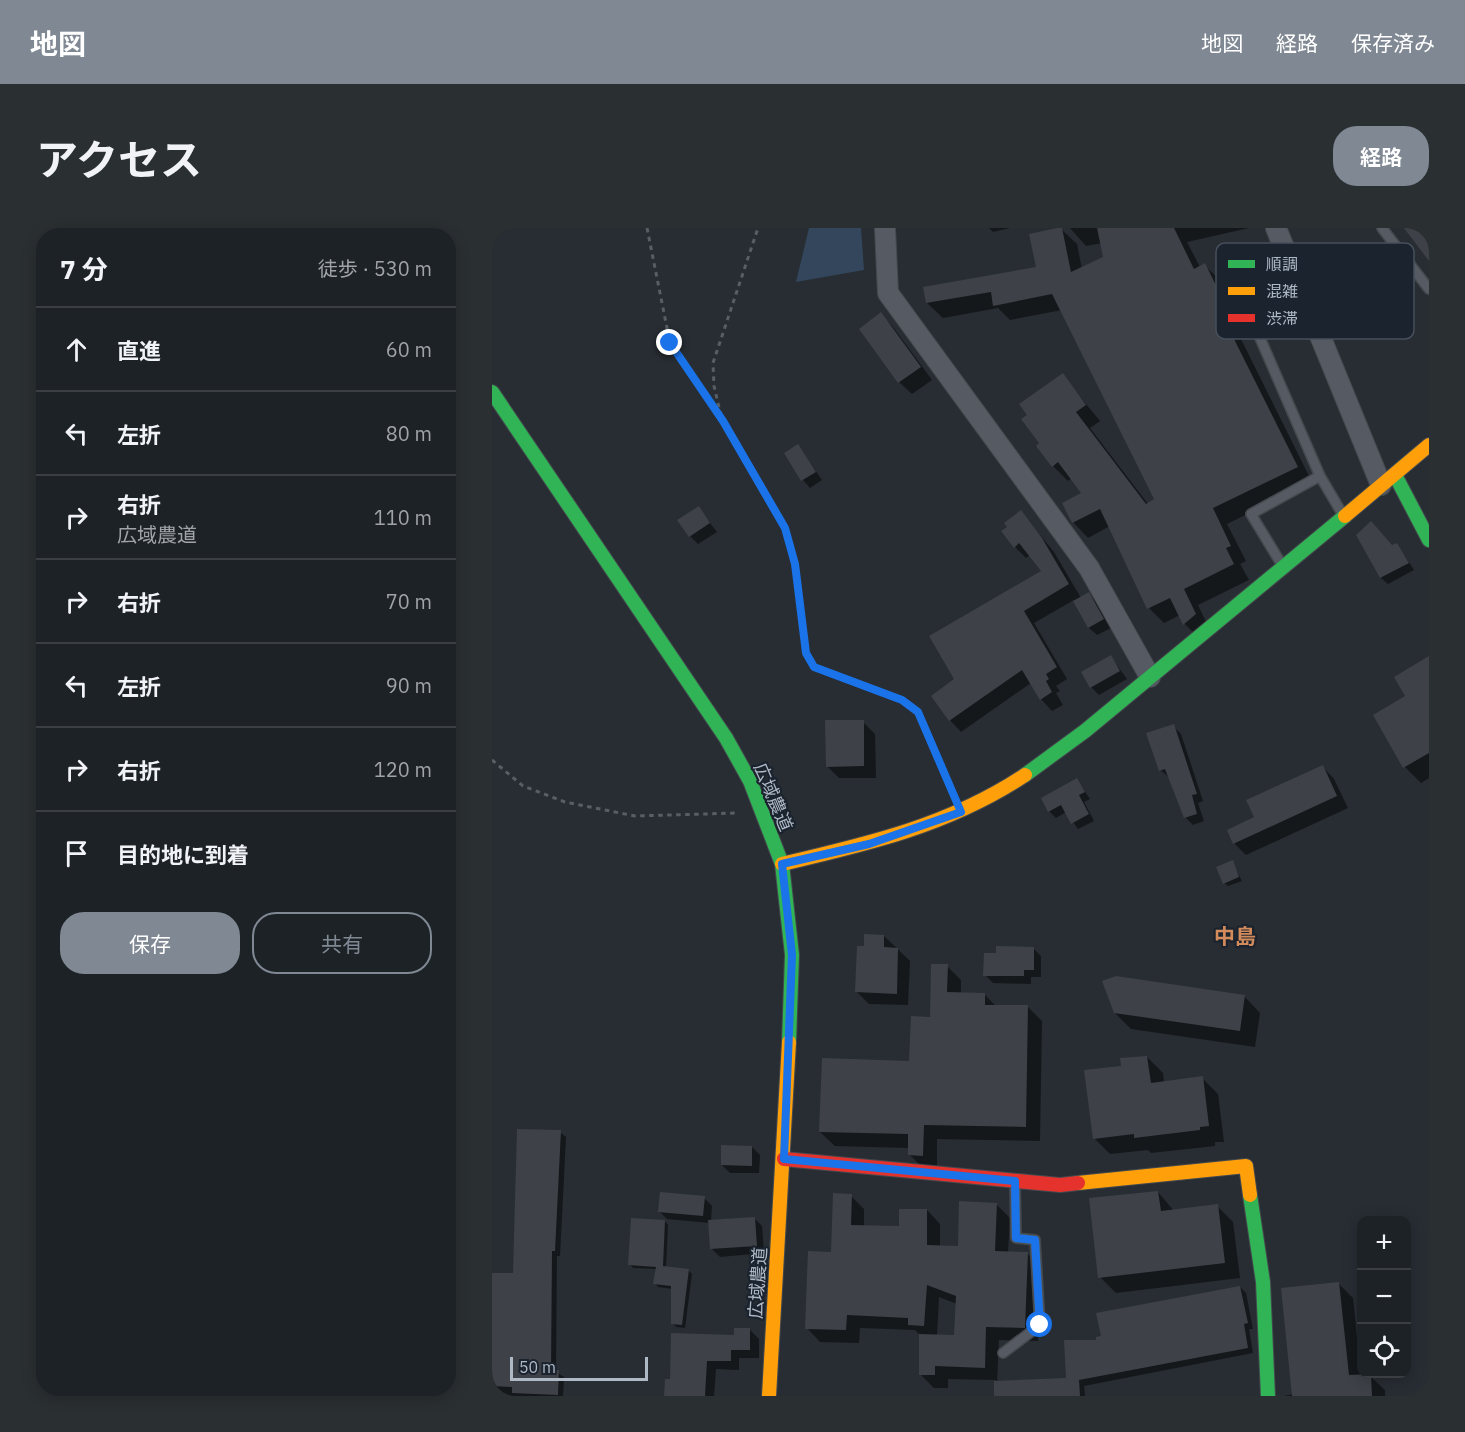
<!DOCTYPE html>
<html lang="ja">
<meta charset="utf-8">
<style>
body{margin:0;font-family:"IBM Plex Sans","Noto Sans JP",sans-serif;background:#2a2f32;color:#f1f3f6}
.controls{position:absolute;right:18px;bottom:18px;display:grid;overflow:hidden;border-radius:12px;box-shadow:0 3px 15px #0003}
.controls button{width:54px;height:54px;display:grid;place-items:center;padding:0;border:0;border-bottom:2px solid #3b3f43;background:#1d2226;color:#f1f3f6;font:30px sans-serif}
.scale{position:absolute;left:18px;bottom:15px;width:138px;box-sizing:border-box;padding-left:6px;border:3px solid #afb9c6;border-top:0;font-size:16px;line-height:21px;white-space:nowrap;color:#afb9c6;-webkit-text-stroke:4px #1a232e;paint-order:stroke}
.stop{position:absolute;width:18px;height:18px;margin:-14px;border:4px solid #1a73e8;border-radius:50%;background:#fff}
.stop.end{background:#1a73e8;border-color:#fff;box-shadow:0 2px 6px #0008}
.list{margin:0;padding:0;list-style:none}
h2{display:flex;justify-content:space-between;align-items:center;height:78px;margin:0;padding:0 24px;font-size:26px}
h2 small{font-size:20px;font-weight:400;color:#a0a4a7}
.list li{display:grid;grid-template-columns:39px 1fr auto;gap:18px;align-items:center;box-sizing:border-box;height:84px;padding:0 24px;border-top:2px solid #3b3f43}
.list b{display:block;font-size:22px;white-space:nowrap}
.list p{margin:0;font-size:20px;white-space:nowrap;color:#a0a4a7}
.list em{font-size:20px;font-style:normal;color:#a0a4a7}
.actions{display:flex;gap:12px;padding:18px 24px}
.actions a{flex:1;padding:14px 0;border:2px solid #7f8893;border-radius:24px;text-align:center;font-size:21px;color:#7f8893}
.actions .main{background:#7f8893;color:#fff}
.icon{flex:none;width:33px;height:33px;fill:none;stroke:currentColor;stroke-width:2;stroke-linecap:round;stroke-linejoin:round}
.map{position:relative;flex:none;width:937px;height:1168px;overflow:hidden;border-radius:24px}
header{display:flex;align-items:center;gap:36px;box-sizing:border-box;height:84px;padding:0 30px;background:#7f8893;color:#fff}
header strong{font-size:28px}
nav{display:flex;gap:33px;margin-inline-start:auto;font-size:21px}
.intro{display:flex;align-items:center;justify-content:space-between;box-sizing:border-box;height:144px;padding:0 36px}
h1{margin:0;font-size:42px}
.button{padding:15px 27px;border-radius:24px;background:#7f8893;color:#fff;font-size:21px;font-weight:700}
main{display:flex;gap:36px;padding:0 36px}
aside{flex:1;background:#1d2226;border-radius:24px;box-shadow:0 3px 15px #0003}
.map>svg:first-child{display:block}
</style>
<header>
<strong>地図</strong>
<nav><a>地図</a><a>経路</a><a>保存済み</a></nav>
</header>
<div class="intro"><h1>アクセス</h1><a class="button">経路</a></div>
<main>
<aside>
<h2>7 分<small>徒歩 · 530 m</small></h2>
<ul class="list">
<li><svg class="icon" aria-label="ahead" viewBox="0 0 24 24"><path d="M12 20V5M6 11l6-6 6 6"/></svg><div><b>直進</b></div><em>60 m</em></li>
<li><svg class="icon" aria-label="left" viewBox="0 0 24 24"><path d="M17 20v-9H6M10 6l-5 5 5 5"/></svg><div><b>左折</b></div><em>80 m</em></li>
<li><svg class="icon" aria-label="right" viewBox="0 0 24 24"><path d="M7 20v-9h11M14 6l5 5-5 5"/></svg><div><b>右折</b><p>広域農道</p></div><em>110 m</em></li>
<li><svg class="icon" aria-label="right" viewBox="0 0 24 24"><path d="M7 20v-9h11M14 6l5 5-5 5"/></svg><div><b>右折</b></div><em>70 m</em></li>
<li><svg class="icon" aria-label="left" viewBox="0 0 24 24"><path d="M17 20v-9H6M10 6l-5 5 5 5"/></svg><div><b>左折</b></div><em>90 m</em></li>
<li><svg class="icon" aria-label="right" viewBox="0 0 24 24"><path d="M7 20v-9h11M14 6l5 5-5 5"/></svg><div><b>右折</b></div><em>120 m</em></li>
<li><svg class="icon" aria-label="arrive" viewBox="0 0 24 24"><path d="M6 21V4h12l-3 4 3 4H6"/></svg><div><b>目的地に到着</b></div></li>
</ul>
<div class="actions"><a class="main">保存</a><a>共有</a></div>
</aside>
<div class="map">
<svg width="937" height="1168" viewBox="0 0 937 1168">
<rect width="100%" height="100%" fill="#272d33"/>
<path fill="#33465c" d="M317 0H369L372 42 304 54Z"/>
<path fill="#0007" fill-rule="evenodd" d="M497 0H518L501 4Z
M578 0H757L695 14 708 39 712 37 728 52 751 99 745 103 820 254 735 296 754 333 748 336 757 352 706 377 718 402 708 411 693 396 688 387 672 395 657 380 618 298 596 310 581 294 592 266 580 250 576 253 561 238 570 147 608 193 598 200 656 276 664 272 570 82 518 92 506 80 451 90 435 75 546 41 569 1 585 16 590 41 613 29 610 15 594 18Z
M389 86 401 99 440 152 420 166 407 154 369 101Z
M306 218 330 252 318 260 311 252Z
M206 280 225 304 206 316 198 308Z
M529 284 562 324 589 370 597 366 604 374 619 400 605 407 597 400 582 372 542 395 575 451 564 458 568 463 564 465 571 477 560 483 549 471 539 455 469 504 458 492 464 452 551 343 538 327 534 330 523 319Z
M866 307 901 319 905 316 922 342 896 356 889 350Z
M619 429 635 451 607 467 599 459Z
M937 430V550L929 555 913 539 915 469Z
M371 494 383 506 384 550H347L335 538Z
M681 498 689 506 711 573 706 575 712 593 701 597 693 589 677 549 668 542Z
M831 539 842 551 856 580 754 627 742 615 764 590Z
M585 552 598 571 592 574 602 593 586 601 574 584 564 590 557 583Z
M740 634 750 653 736 658 732 655Z
M392 708 418 733 416 777 377 776 365 764 373 720Z
M541 720 549 728V749H539V756L501 755 493 747Z
M455 738 469 752V766L493 767 504 778 536 779 550 793 548 913 445 911V942L431 940 417 926V920L343 918 328 904 419 835 439 791Z
M752 768 768 785 763 819 639 801 623 785Z
M655 829 671 845 672 855 710 850 726 866 732 914H723V918L659 925 656 922 618 926 602 910 631 839Z
M68 904 74 909 68 1028H65L64 1144 72 1149 71 1168H0V1121Z
M260 919 268 927 267 945H238L230 937Z
M666 964 682 983 725 978 741 994 748 1050 624 1065 608 1049Z
M359 968 372 981V999H409L435 982 448 996V1019L467 1020 504 976 518 990 516 1025H535L548 1039 546 1113 507 1112 505 1155 575 1152 606 1113 748 1059 754 1065 761 1101H757L761 1125 592 1158 593 1168H504V1152L456 1151V1160H442L429 1147V1108L423 1102 368 1100 367 1115 328 1114 315 1100ZM447 1069 465 1076 464 1109 445 1108Z
M212 970 220 978 219 993 262 990 270 998 272 1025 228 1029 220 1021 218 995 175 991 167 983Z
M173 993 176 997 174 1039 196 1042 200 1046 193 1100 184 1099 181 1095V1061L166 1059 163 1055 165 1041 141 1040 138 1036Z
M847 1056 861 1070 869 1148H878L893 1162V1168H792L802 1166Z
M258 1102 267 1111V1130H247V1142L224 1141 222 1168H174L179 1153 244 1109Z"/>
<path fill="#3e4248" d="M565 0H570L579 44 611 29 605 0H682L702 41 713 35 737 84 730 87 806 239 721 280 739 318 734 320 742 336 692 361 704 386 691 397 678 370 655 381 608 281 580 295 570 275 589 265 566 234 560 239 544 218 547 215 529 191 535 187 527 176 571 145 594 177 584 184 654 276 662 271 560 66 501 78 499 64 434 75 431 59 544 39 537 6Z
M912 0H937V33Z
M389 84 429 139 406 155 367 101Z
M306 216 324 244 309 253 292 225Z
M207 278 218 295 197 309 185 292Z
M529 282 550 310 577 356 532 383 565 439 554 446 557 451 554 453 560 464 548 472 530 442 457 493 439 468 462 451 437 408 549 343 527 315 522 320 509 303 515 299 512 295Z
M879 293 900 317 905 315 917 335 888 350 864 307Z
M597 364 612 391 596 400 581 373Z
M619 427 628 443 598 460 589 444Z
M937 428V525L911 540 881 487 913 468 902 449Z
M333 492H372V538L334 539Z
M682 496 705 566 700 567 705 586 692 590 673 541 667 543 654 505Z
M831 537 845 568 741 616 735 602 762 589 754 572Z
M585 550 593 564 587 567 597 586 579 596 569 577 556 584 549 570Z
M741 632 747 649 731 656 724 639Z
M372 706 392 707V719L406 720 405 766 363 764 365 718H372Z
M504 718 542 719V742H532V748H491L492 725H504Z
M439 736H456L455 764 493 765V777H536L534 899 432 897 431 928 416 927V906L327 904 330 830 417 833 419 788 438 789Z
M624 748 753 767 748 803 622 785 610 753Z
M655 828 659 855 711 848 717 898 708 899V902L642 910V906L601 911 592 842 629 838 628 830Z
M25 901 69 902 63 1023H60L59 1142H67L66 1167 20 1165V1159L0 1158V1045H21Z
M229 917 260 918V938L229 937Z
M666 963 669 983 726 976 733 1035 606 1050 597 970Z
M168 964 213 968 211 988 166 984Z
M341 965 360 966 359 997 407 998V981H435V1017L466 1018 467 973 505 975 503 1023 536 1024 533 1100 494 1099 493 1140 443 1138V1147H427V1106L462 1107 464 1068 435 1057 432 1098 416 1097V1090L355 1087 354 1102 313 1101 316 1023 339 1024Z
M263 989 265 1018 218 1021 216 992Z
M139 990 173 992 171 1038 197 1041 190 1097 179 1096V1058L161 1056 164 1039 136 1037Z
M847 1054 857 1147 879 1146 880 1168H800L789 1060Z
M748 1058 756 1095 752 1096 756 1120 587 1152 588 1168H502V1153L574 1150 572 1112H604V1109L609 1108 604 1085Z
M242 1100H258V1122H239V1133H215L213 1168H172L173 1151H178L179 1105 242 1107Z"/>
<g fill="none" stroke-linecap="round" stroke-linejoin="round">
<g stroke="#44494e" stroke-width="12">
<path id="lane" d="M890 0 937 61
M735 34 828 248 759 286 790 337
M828 248 851 287
M511 1125 548 1097 543 1012 524 1010 523 955"/>
</g>
<g stroke="#44494e" stroke-width="22">
<path id="street" d="M393 0 396 65 597 340 658 449
M784 0 889 257"/>
</g>
<g stroke="#44494e" stroke-width="16">
<path id="fast" d="M0 164 234 510 258 553 290 636 300 727 297 814
M903 247 937 312
M533 547 593 503 853 288
M758 967 771 1054 776 1168"/>
</g>
<g stroke="#44494e" stroke-width="16">
<path id="slow" d="M853 288 937 217
M290 636C376 616 458 597 533 547
M586 955 754 938 758 967
M277 1168 297 814"/>
</g>
<g stroke="#44494e" stroke-width="16">
<path id="jam" d="M292 931 568 957 586 955"/>
</g>
<path stroke="#585f64" stroke-width="3" stroke-dasharray="4.5 4.5" stroke-linecap="butt" d="M155 0 178 115 231 193 293 301 303 336 314 425 322 439 410 472 425 484 461 564
M229 188 222 158 221 135 266 0
M0 532 31 558 73 574 143 588 246 585"/>
<use href="#lane" stroke="#565a62" stroke-width="9"/>
<use href="#street" stroke="#565a62" stroke-width="20"/>
<use href="#fast" stroke="#30b455" stroke-width="14"/>
<use href="#slow" stroke="#ff9f0a" stroke-width="14"/>
<use href="#jam" stroke="#e5322d" stroke-width="14"/>
</g>
<g fill="none" stroke-linecap="round" stroke-linejoin="round">
<path stroke="#1a73e8" stroke-width="8" d="M178 115 231 193 293 300 303 336 314 425 322 439 410 472 426 484 469 584 377 616 290 636 300 727 292 931 523 953 524 1010 543 1012 548 1097"/>
</g>
<g text-anchor="middle" stroke-width="4.5" stroke-linejoin="round" paint-order="stroke">
<g font-size="18" fill="#afb9c6" stroke="#1a232e">
<text transform="translate(281 569) rotate(67)" y="6">広域農道</text>
<text transform="translate(266 1055) rotate(-86)" y="6">広域農道</text>
</g>
<g font-size="21" font-weight="bold" fill="#d48b5c" stroke="#1a232e">
<text x="743" y="716">中島</text>
</g>
</g>
<rect x="724" y="15" width="198" height="96" rx="9" fill="#1a232e" stroke="#47505c" stroke-width="1.5"/>
<rect x="736" y="32" width="27" height="8" fill="#30b455"/>
<rect x="736" y="59" width="27" height="8" fill="#ff9f0a"/>
<rect x="736" y="86" width="27" height="8" fill="#e5322d"/>
<g font-size="16" fill="#afb9c6">
<text x="774" y="42">順調</text>
<text x="774" y="69">混雑</text>
<text x="774" y="96">渋滞</text>
</g>
</svg>
<div class="controls">
<button>+</button>
<button>−</button>
<button><svg class="icon" aria-label="locate" viewBox="0 0 24 24"><circle cx="12" cy="12" r="6"/><path d="M12 2v4M12 18v4M2 12h4M18 12h4"/></svg></button>
</div>
<div class="scale">50 m</div>
<div class="stop" style="left:548px;top:1097px"></div>
<div class="stop end" style="left:178px;top:115px"></div>
</div>
</main>
